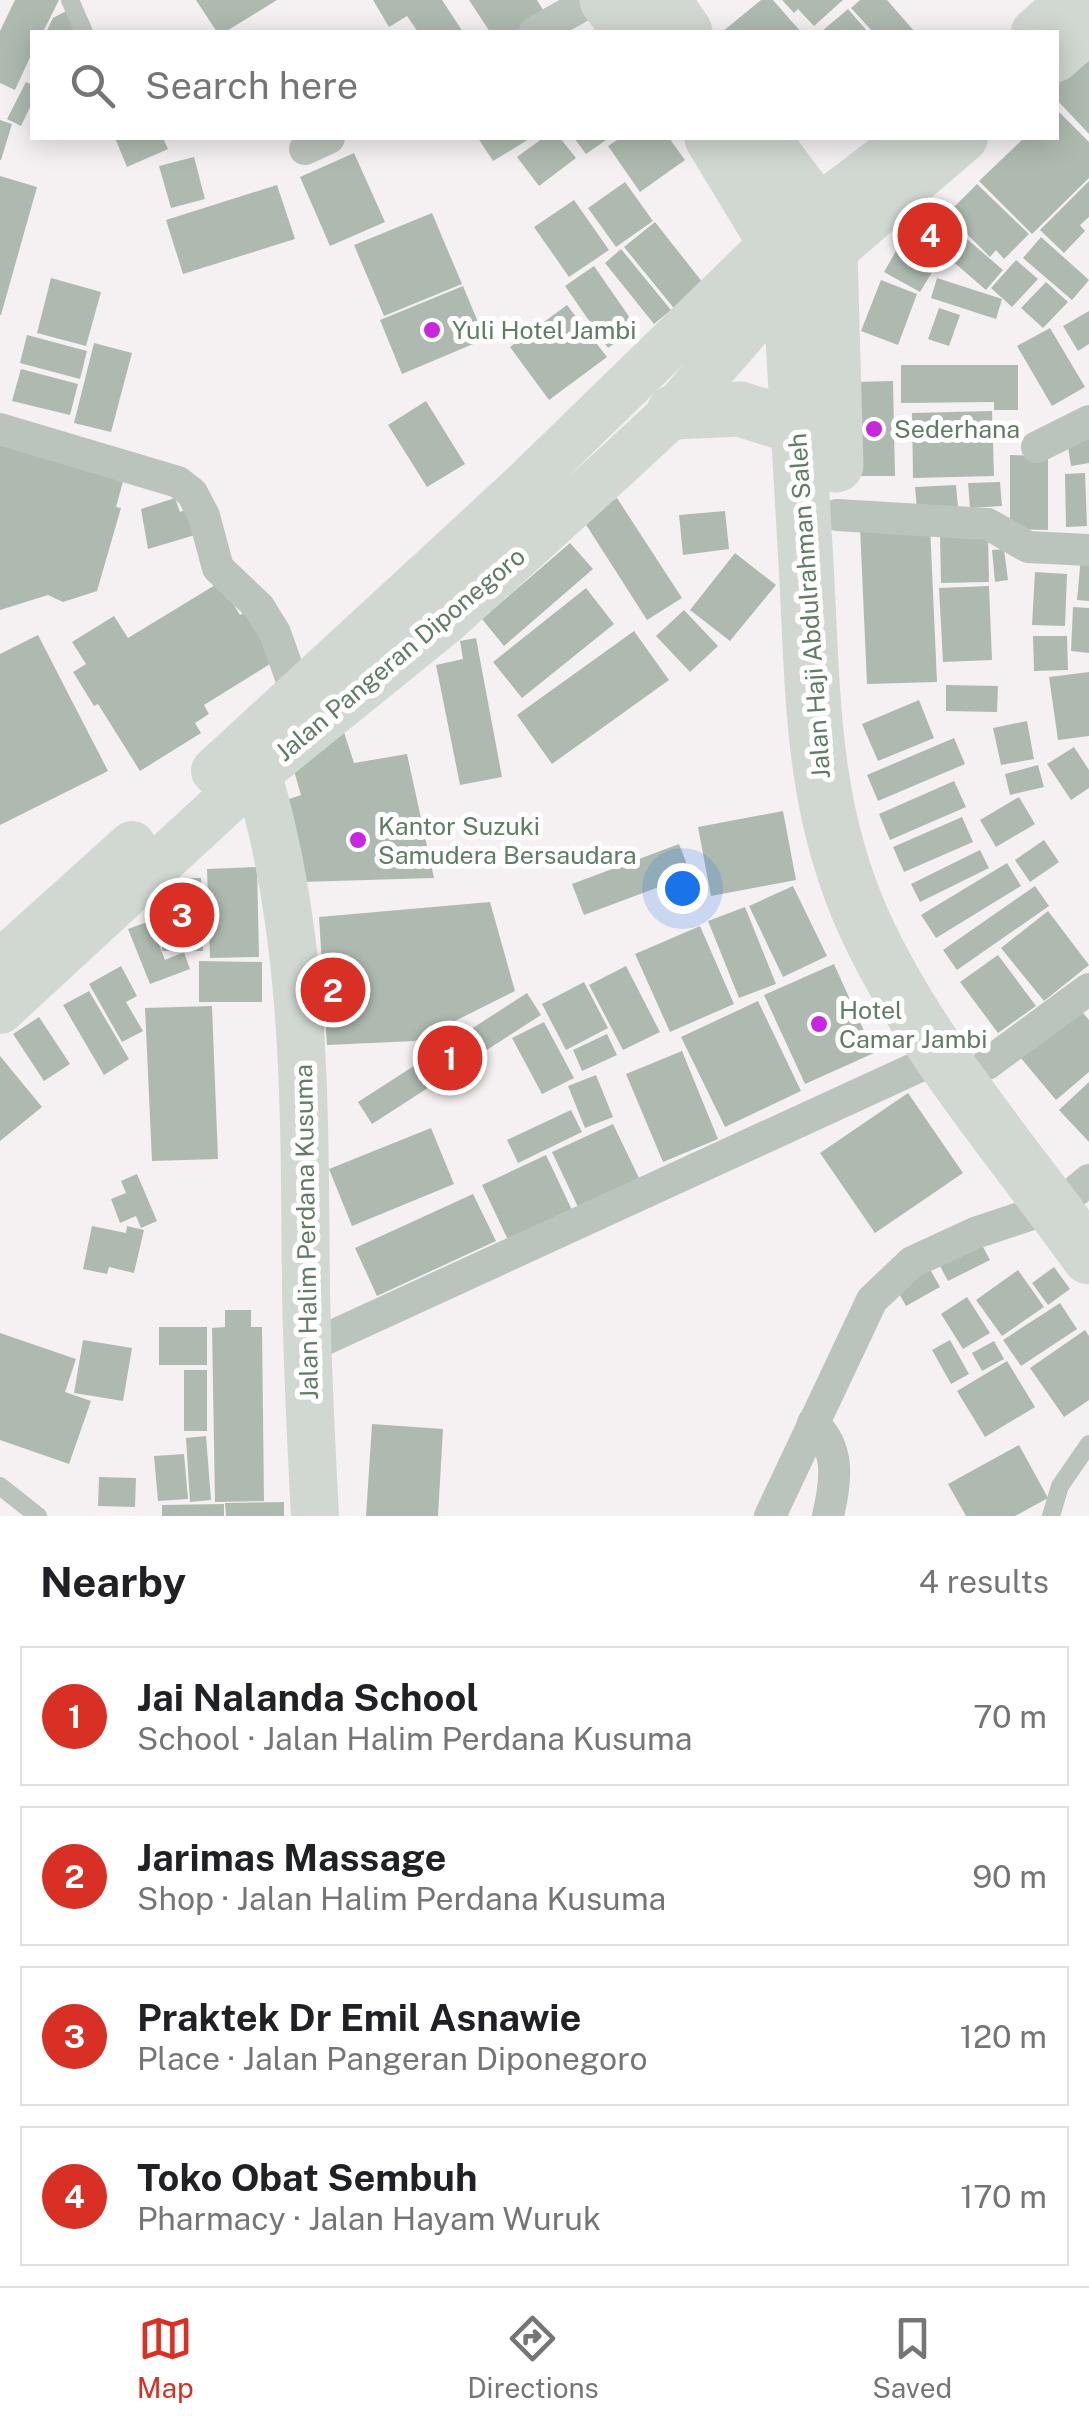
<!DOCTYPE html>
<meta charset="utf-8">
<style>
body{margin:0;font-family:"Public Sans",sans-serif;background:#f6f6f6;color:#202124}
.you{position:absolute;left:682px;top:888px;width:35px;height:35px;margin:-25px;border:8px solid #fff;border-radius:50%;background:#1a73e8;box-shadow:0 0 0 15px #1a73e833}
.badge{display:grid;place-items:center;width:65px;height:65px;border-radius:50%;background:#d93025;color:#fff;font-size:32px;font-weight:700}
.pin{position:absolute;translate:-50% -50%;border:5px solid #fff;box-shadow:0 2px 10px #0006}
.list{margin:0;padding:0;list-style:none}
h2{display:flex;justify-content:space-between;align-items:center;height:130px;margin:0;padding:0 40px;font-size:42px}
h2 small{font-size:32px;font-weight:400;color:#757577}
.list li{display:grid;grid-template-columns:65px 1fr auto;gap:30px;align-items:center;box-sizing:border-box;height:140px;margin:0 20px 20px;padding:0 20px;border:2px solid #e0e0e0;border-radius:0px}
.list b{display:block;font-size:38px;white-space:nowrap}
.list p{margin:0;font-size:32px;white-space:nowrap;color:#757577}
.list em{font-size:32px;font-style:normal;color:#757577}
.icon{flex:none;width:55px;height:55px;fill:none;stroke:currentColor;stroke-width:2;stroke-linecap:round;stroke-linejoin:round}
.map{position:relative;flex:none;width:1089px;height:1516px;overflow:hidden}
.search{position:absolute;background:#fff;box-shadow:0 5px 25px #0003;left:30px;right:30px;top:30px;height:110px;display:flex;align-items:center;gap:25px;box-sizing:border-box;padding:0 35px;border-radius:0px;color:#757577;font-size:38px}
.sheet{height:770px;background:#fff}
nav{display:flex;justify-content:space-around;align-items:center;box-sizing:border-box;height:140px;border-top:2px solid #e0e0e0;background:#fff;font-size:28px;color:#757577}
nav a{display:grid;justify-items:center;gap:5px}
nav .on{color:#d93025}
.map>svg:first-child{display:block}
</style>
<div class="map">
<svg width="1089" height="1516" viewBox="0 0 1089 1516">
<rect width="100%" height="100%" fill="#f5f1f3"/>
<path fill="#aebaaf" d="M15 0H59L43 32H32V53L15 90 0 83V31Z
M196 0H277L225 32H217Z
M373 0H442L463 32H418L407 16 389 27Z
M469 0H537L545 13 515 32H490Z
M761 0H773L801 32H722Z
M782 0H843L814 26 798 9 794 13Z
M860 0H887L915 32H873L851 8Z
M848 9 868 32H821Z
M68 10 81 32H46L53 18Z
M1089 56V134L1056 99V85Z
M26 82 32 85V103L21 126 7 119Z
M1056 109 1089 142V178L1032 234 979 181 1024 138H1056Z
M0 120 12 124 1 160H0Z
M115 138H163L168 149 127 167Z
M478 138H524L526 141 493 161Z
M543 138H560L576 158 539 186 517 157Z
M574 138H609L586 154Z
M620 138H669L685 160 640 192 608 146Z
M354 153 385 222 330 246 300 177Z
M194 157 205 199 171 208 159 166Z
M0 176 37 187 1 315H0Z
M1089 181V217L1080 225 1085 231 1064 253 1040 230Z
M625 182 653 221 616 247 588 208Z
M977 184 1029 234 1004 259 996 250 990 257 950 217 956 211 953 208Z
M277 185 295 239 183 274 166 220Z
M574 200 609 250 569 277 534 227Z
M924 209 955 229 936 260 904 241Z
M432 213 462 284 384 316 354 245Z
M655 222 707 288 677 312 624 247Z
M960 233 1003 270 986 290 943 253Z
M1041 237 1089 280 1072 300 1023 258Z
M900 244 937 264 920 292 884 272Z
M621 249 671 310 654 324 605 263Z
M1016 260 1038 279 1012 307 991 288Z
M594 266 637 328 608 348 565 286Z
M51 278 101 292 86 346 37 333Z
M937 278 1002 299 996 319 931 298Z
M881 280 917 294 898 345 861 331Z
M1046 282 1068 302 1043 328 1021 308Z
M463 286 485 339 402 374 380 320Z
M567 305 607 357 549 400 510 347Z
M939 308 960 315 949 346 928 339Z
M1089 311V344L1078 351 1063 326Z
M1050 328 1085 387 1052 406 1017 346Z
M27 335 87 351 80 379 20 363Z
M94 343 132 353 111 432 74 423Z
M901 365H1018V410H994V402L901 403Z
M21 369 78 384 70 415 12 401Z
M893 381 895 476H855L853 382Z
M426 401 465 464 427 487 388 425Z
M992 411 994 476 913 478 912 413Z
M1089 431V463L1071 466 1066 434Z
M0 443 124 478 116 507 121 508 97 591 63 602 48 595 0 610Z
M1010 455 1048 456V530L1010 529Z
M1085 473 1087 526 1066 527 1065 474Z
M1000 482 1002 506 970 508 968 483Z
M956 485 958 507 917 509 915 487Z
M175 498 180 512 187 509 195 535 148 549 141 509Z
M617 498 682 598 647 620 583 520Z
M725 511 729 549 683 555 679 515Z
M930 525 937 682 867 684 860 527Z
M988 534 989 582 941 583 940 535Z
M570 543 593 569 504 646 482 619Z
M1004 549 1008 580 995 582 992 550Z
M735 553 776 585 730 641 690 610Z
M1081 557H1089V601L1077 600Z
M1035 572 1067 574 1065 626 1032 625Z
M220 582 240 615 248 610 278 659 204 705 209 714 195 723 201 733 140 771 98 704 94 706 73 672 86 664 72 642 114 616 128 638Z
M989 586 992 660 943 662 939 588Z
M586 588 614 624 522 698 493 662Z
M1073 607 1089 608V653L1071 651Z
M684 610 718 646 690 672 656 636Z
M634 631 669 680 552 764 517 715Z
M38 635 108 771 0 825V654Z
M1033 636H1067L1068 670 1034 671Z
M476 638 502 777 460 785 436 665 463 659 460 641Z
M1089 672V736L1058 740 1049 677Z
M946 685 998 686 997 712 946 711Z
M919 700 934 738 878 761 862 724Z
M1027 721 1034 759 1001 765 993 728Z
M341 723 354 763 407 754 434 878 300 882 280 802 301 795 290 757Z
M954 738 965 764 878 801 867 775Z
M1074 747 1089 770V788L1071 800 1047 764Z
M1038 765 1044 787 1010 795 1005 774Z
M954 781 966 807 890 840 879 814Z
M1019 797 1035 824 996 847 980 820Z
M783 811 796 880 711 896 698 827Z
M962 817 973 842 904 872 893 847Z
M1044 840 1059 862 1030 882 1015 860Z
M679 844 691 875 584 915 572 884Z
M980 850 989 868 920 902 911 884Z
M1007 863 1021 886 936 938 921 915Z
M257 867 259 957 210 958 207 869Z
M201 878 203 951H162L160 879Z
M793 886 827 956 783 977 749 906Z
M1035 886 1049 906 957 970 943 950Z
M490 902 515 991 415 1041 327 1045 319 917Z
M745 907 776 984 739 998 708 921Z
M1048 911 1089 965 1044 1001 1001 948Z
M150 921 165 960 184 952 190 969 150 984 128 929Z
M700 926 734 1004 670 1032 635 954Z
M998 955 1036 1006 998 1033 960 982Z
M199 961 262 962V1002H199Z
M834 964 874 1053 805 1084 764 995Z
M121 966 137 996 126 1002 143 1031 122 1042 89 984Z
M626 966 660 1032 623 1050 589 985Z
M584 982 608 1028 566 1050 542 1004Z
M89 991 129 1059 104 1075 63 1005Z
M527 993 541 1015 372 1124 358 1102Z
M758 1001 801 1091 725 1127 681 1037Z
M212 1006 218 1159 152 1161 145 1008Z
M1078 1007 1089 1020V1072L1056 1100 1020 1057Z
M39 1017 70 1064 44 1081 13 1034Z
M544 1022 574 1078 542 1094 512 1038Z
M607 1034 617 1055 582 1071 573 1050Z
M682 1051 718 1139 663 1162 626 1074Z
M0 1056 42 1107 0 1141Z
M596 1075 613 1117 585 1128 568 1086Z
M1089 1082V1142L1059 1110Z
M908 1093 963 1173 875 1233 820 1153Z
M571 1110 582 1132 518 1163 507 1140Z
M613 1124 639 1178 578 1207 552 1152Z
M431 1128 454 1184 352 1226 329 1169Z
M546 1155 572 1210 508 1240 482 1185Z
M137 1174 157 1221 141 1228 136 1216 120 1223 111 1199 126 1193 121 1181Z
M473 1194 496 1241 377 1296 355 1248Z
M92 1226 126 1233 127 1226 144 1230 134 1273 109 1267 107 1274 83 1269Z
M982 1245 990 1260 948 1281 940 1266Z
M1054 1267 1070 1289 1048 1305 1032 1283Z
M930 1269 940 1287 906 1306 896 1288Z
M1018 1270 1044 1307 1002 1336 976 1300Z
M967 1297 990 1333 963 1349 941 1314Z
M1060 1303 1077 1329 1021 1366 1003 1340Z
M225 1310H251V1327H262L264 1501 215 1502 212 1328 225 1327Z
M159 1327H207V1365H159Z
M1085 1330 1089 1336V1400L1064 1417 1030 1368Z
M0 1333 76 1359 65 1392 91 1401 69 1464 0 1440Z
M83 1340 132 1348 123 1401 74 1393Z
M950 1340 969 1374 951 1384 932 1350Z
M994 1341 1004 1359 982 1371 972 1353Z
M1007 1361 1035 1407 985 1437 957 1391Z
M184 1370H207V1431H184Z
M372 1424 443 1429 438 1516H366Z
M206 1436 211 1500 190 1502 186 1438Z
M1019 1445 1048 1498 1015 1516H966L948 1484Z
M184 1454 188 1499 158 1501 154 1456Z
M99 1477 136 1478 135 1507 98 1506Z
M284 1502V1516H226L225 1503Z
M224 1504V1516H162V1505Z"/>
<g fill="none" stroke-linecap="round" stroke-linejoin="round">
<path stroke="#bbc4bc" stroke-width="18" d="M70 0 84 32
M0 1486 38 1516
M1051 1516 1060 1486 1089 1444"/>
<path stroke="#bbc4bc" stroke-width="32" d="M535 32 592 0
M305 149 329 138
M0 429 178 482 192 493 204 516 218 568 259 607 275 633 297 695
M1037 447 1089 421
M837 515 988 524 1028 547 1089 550
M987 1064 1089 989
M1077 1190 1089 1180
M306 1348 944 1055
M813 1423C841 1449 836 1481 828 1516
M770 1516 872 1300 912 1262 975 1233 1053 1207"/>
<path stroke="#d0d8d1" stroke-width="48" d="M1035 32 1071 0
M1056 58 1089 29
M215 771 520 490 775 242 911 138
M257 773C308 941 304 1114 306 1287 307 1364 311 1440 315 1516
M0 964 132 845
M0 1010 257 773 446 620 619 463 674 412 786 283 830 253 964 138"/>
<path stroke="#d0d8d1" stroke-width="55" d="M607 0 631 32
M663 0 685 32
M712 138 775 242 793 338C798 419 803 500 807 581 813 702 813 810 864 923 919 1044 1012 1149 1089 1257
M762 138 817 212 830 253 836 465
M674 412 740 409 797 427"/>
</g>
<g fill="#c926e0" stroke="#fff" stroke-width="4">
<circle cx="432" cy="330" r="10"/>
<circle cx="874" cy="429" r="10"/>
<circle cx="358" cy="840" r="10"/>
<circle cx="819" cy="1024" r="10"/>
</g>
<g text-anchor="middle" stroke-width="10" stroke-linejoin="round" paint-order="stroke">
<g font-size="25" fill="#607c63" stroke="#fff" text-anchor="start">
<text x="452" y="339">Yuli Hotel Jambi</text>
<text x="894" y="438">Sederhana</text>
<text x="378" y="835">Kantor Suzuki<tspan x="378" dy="29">Samudera Bersaudara</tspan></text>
<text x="839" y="1019">Hotel<tspan x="839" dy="29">Camar Jambi</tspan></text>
</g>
<g font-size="25" fill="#607c63" stroke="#fff">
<text transform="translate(809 606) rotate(-94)" y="9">Jalan Haji Abdulrahman Saleh</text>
<text transform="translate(400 654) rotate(-40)" y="9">Jalan Pangeran Diponegoro</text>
<text transform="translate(306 1232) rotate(-91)" y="9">Jalan Halim Perdana Kusuma</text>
</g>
</g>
</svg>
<div class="you"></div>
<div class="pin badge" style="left:450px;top:1058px">1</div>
<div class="pin badge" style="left:333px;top:990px">2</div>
<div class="pin badge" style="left:182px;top:915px">3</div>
<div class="pin badge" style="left:930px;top:235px">4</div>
<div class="search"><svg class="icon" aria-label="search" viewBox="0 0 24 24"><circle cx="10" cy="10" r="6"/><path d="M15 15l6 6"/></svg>Search here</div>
</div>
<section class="sheet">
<h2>Nearby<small>4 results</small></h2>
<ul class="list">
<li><span class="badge">1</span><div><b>Jai Nalanda School</b><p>School · Jalan Halim Perdana Kusuma</p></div><em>70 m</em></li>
<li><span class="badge">2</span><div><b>Jarimas Massage</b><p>Shop · Jalan Halim Perdana Kusuma</p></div><em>90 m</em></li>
<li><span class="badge">3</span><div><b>Praktek Dr Emil Asnawie</b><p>Place · Jalan Pangeran Diponegoro</p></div><em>120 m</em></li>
<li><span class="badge">4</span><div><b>Toko Obat Sembuh</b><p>Pharmacy · Jalan Hayam Wuruk</p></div><em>170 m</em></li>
</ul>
</section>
<nav>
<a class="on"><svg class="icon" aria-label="map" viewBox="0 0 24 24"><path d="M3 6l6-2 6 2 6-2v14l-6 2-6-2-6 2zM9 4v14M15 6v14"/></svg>Map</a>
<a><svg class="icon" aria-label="directions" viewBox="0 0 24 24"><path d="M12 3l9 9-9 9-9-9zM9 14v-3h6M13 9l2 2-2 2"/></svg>Directions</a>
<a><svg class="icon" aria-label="saved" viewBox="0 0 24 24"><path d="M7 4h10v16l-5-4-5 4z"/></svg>Saved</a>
</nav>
